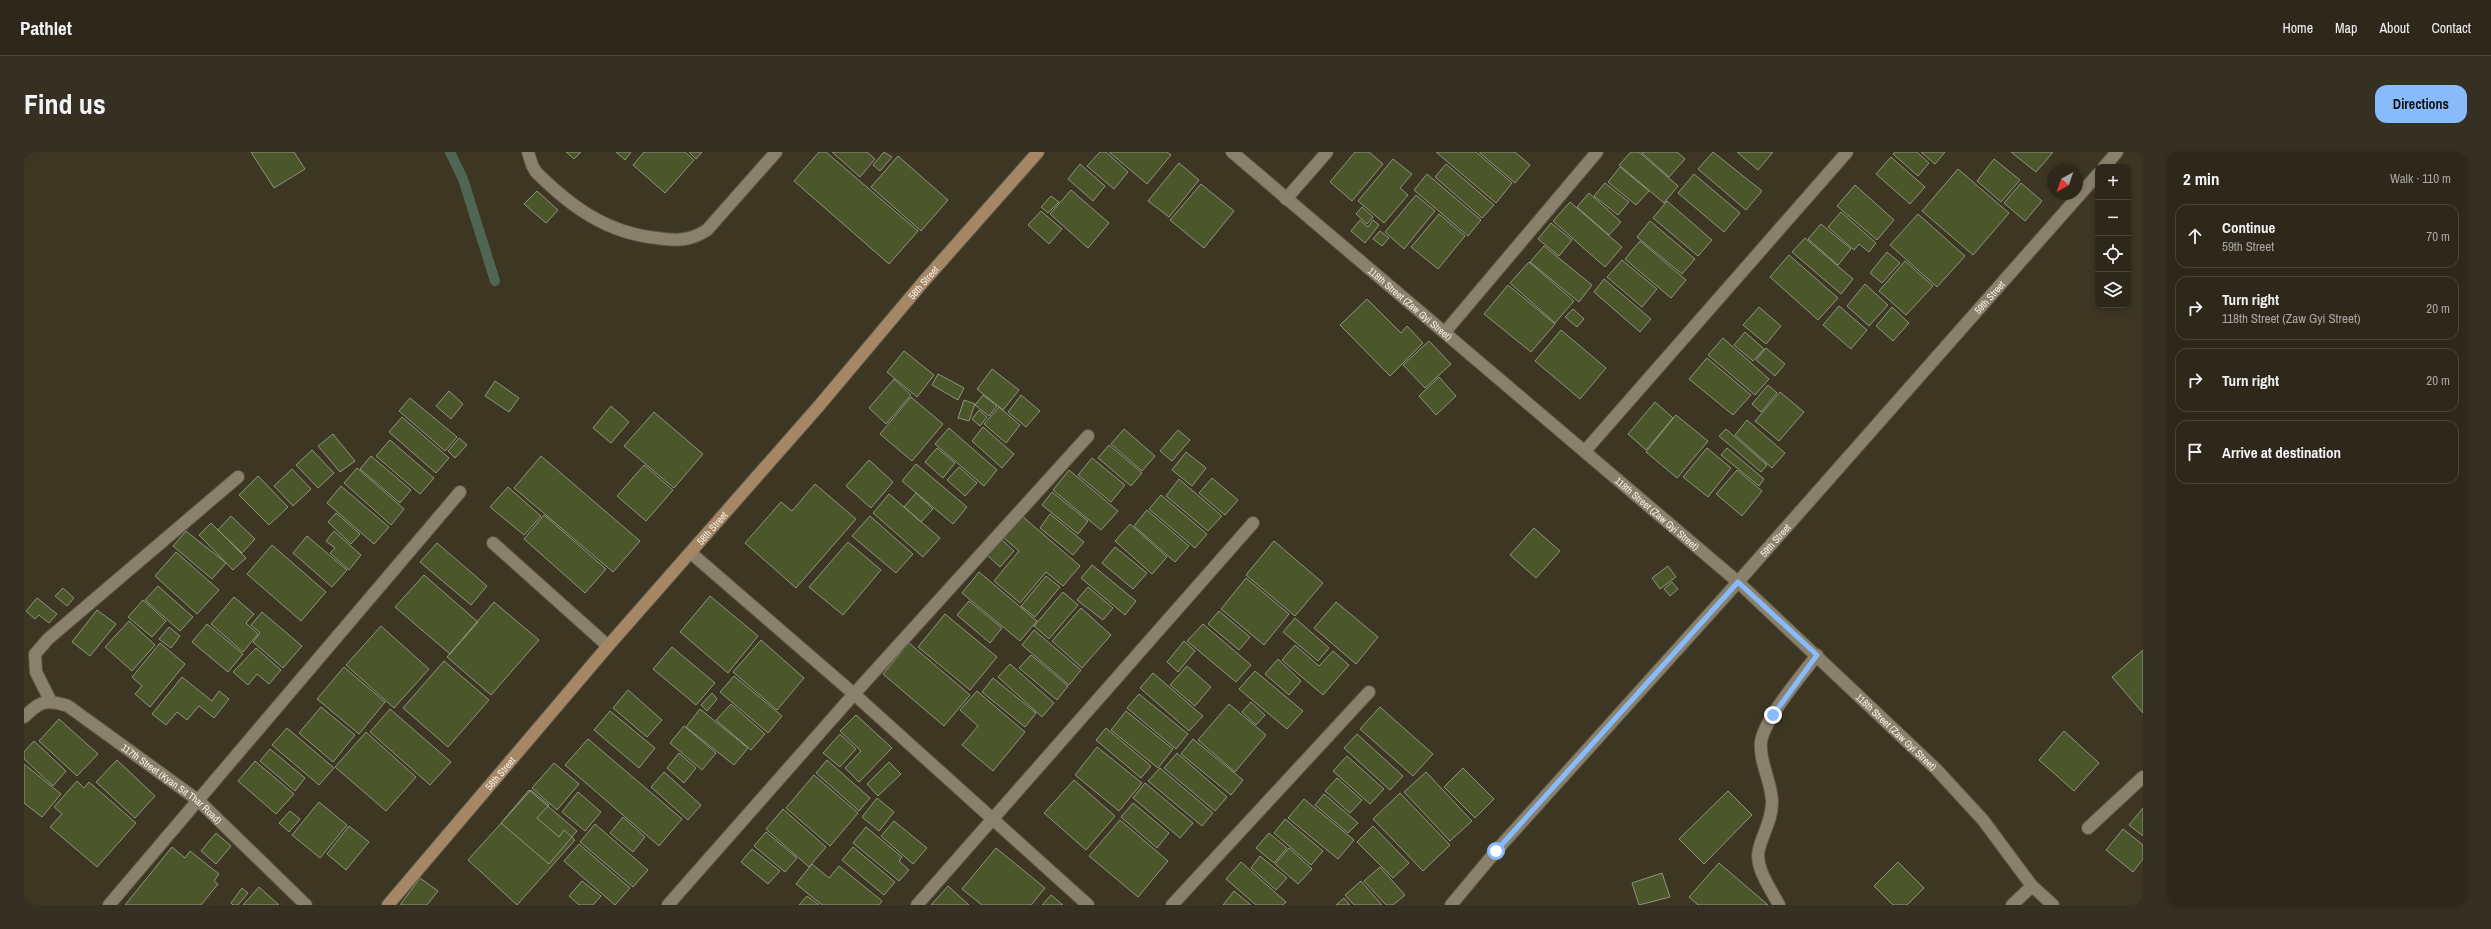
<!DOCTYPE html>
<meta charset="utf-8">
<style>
body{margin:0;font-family:"Archivo Narrow",sans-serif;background:#363023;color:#f1f3f6}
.controls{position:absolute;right:12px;top:12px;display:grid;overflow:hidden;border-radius:8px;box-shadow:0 2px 6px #0003}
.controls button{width:36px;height:36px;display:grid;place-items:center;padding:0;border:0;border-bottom:1px solid #494439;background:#2e281a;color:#f1f3f6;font:20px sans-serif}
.compass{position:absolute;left:2023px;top:12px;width:36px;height:36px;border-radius:50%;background:#2e281a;box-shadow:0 2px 6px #0003;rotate:220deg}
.stop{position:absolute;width:12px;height:12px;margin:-9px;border:3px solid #87bbfb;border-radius:50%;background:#fff}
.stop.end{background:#87bbfb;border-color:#fff;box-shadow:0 1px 4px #0008}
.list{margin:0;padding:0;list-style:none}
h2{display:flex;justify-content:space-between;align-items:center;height:52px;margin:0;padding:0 16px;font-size:17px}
h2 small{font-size:13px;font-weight:400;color:#a7a6a2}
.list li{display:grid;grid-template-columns:26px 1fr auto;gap:12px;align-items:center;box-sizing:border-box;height:64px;margin:0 8px 8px;padding:0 8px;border:1px solid #494439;border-radius:12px}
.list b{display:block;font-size:15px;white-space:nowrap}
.list p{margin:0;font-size:13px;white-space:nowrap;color:#a7a6a2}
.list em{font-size:13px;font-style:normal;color:#a7a6a2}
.icon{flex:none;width:22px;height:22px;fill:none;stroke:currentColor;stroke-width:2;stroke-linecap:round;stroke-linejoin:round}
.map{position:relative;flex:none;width:2119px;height:753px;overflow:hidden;border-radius:12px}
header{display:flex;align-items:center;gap:24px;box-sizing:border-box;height:56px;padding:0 20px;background:#2e281a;border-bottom:1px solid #494439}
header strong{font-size:19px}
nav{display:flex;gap:22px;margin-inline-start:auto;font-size:14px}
.intro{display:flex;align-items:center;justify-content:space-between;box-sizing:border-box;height:96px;padding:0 24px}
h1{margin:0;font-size:28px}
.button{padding:10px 18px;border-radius:12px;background:#87bbfb;color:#111;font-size:14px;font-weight:700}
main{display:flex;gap:24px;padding:0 24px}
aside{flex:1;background:#2e281a;border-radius:12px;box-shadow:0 2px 6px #0003}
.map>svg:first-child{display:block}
</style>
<header>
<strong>Pathlet</strong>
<nav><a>Home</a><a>Map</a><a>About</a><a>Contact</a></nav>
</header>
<div class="intro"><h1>Find us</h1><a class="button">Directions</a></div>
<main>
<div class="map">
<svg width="2119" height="753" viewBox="0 0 2119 753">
<rect width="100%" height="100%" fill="#3d3623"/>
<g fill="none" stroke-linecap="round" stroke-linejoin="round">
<path stroke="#4f6654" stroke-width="10" d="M426 0 439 27 471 129"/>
</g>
<path fill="#4b562b" stroke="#8e957f" d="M227 0H270L281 17 250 36Z
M542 0H557L550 7Z
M592 0H607L601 8Z
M620 0H661L670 8 641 41 609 13Z
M665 0H678L672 7Z
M795 0H802L894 79 865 112 770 29Z
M808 0H843L851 7 836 25Z
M860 0 868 5 856 19 849 13Z
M1076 0H1082L1104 20 1090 37 1063 14Z
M1085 0H1143L1147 3 1123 32Z
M1331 0H1345L1359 12 1328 49 1306 30Z
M1412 0H1452L1488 31 1472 51Z
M1455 0H1491L1506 13 1491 31Z
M1607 0H1615L1654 34 1640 51 1595 13Z
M1617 0H1653L1661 7 1645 25Z
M1689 0 1738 39 1722 58 1674 17Z
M1713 0H1749L1734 18Z
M1871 0H1893L1905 11 1894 24 1869 2Z
M1897 0H1921L1911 12Z
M1987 0H2029L2012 20Z
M874 4 924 48 897 79 847 35Z
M1867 5 1901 35 1886 52 1852 22Z
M1369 7 1388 22 1376 36 1384 43 1360 71 1334 49Z
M1970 7 1996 28 1977 50 1953 29Z
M1155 11 1175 28 1145 65 1124 49Z
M1056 12 1081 34 1069 49 1044 27Z
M1422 12 1470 53 1458 66 1411 25Z
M1596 15 1625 39 1612 53 1584 30Z
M1934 17 1985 61 1949 103 1898 59Z
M1403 22 1457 68 1444 84 1390 38Z
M1670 22 1716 61 1700 80 1654 41Z
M1581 31 1605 50 1594 63 1570 44Z
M1997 31 2018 49 2001 69 1980 51Z
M1177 32 1210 59 1180 96 1146 68Z
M1831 33 1870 68 1853 88 1813 54Z
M1047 38 1085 71 1064 96 1026 62Z
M513 39 534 58 522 71 500 52Z
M1565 41 1597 70 1585 83 1553 55Z
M1392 43 1411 59 1380 97 1361 80Z
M1027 44 1035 50 1024 61 1017 55Z
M1643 49 1688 88 1674 104 1629 66Z
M1546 50 1598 95 1581 115 1529 69Z
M1338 55 1349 65 1343 72 1332 62Z
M1017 59 1038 77 1025 92 1004 73Z
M1817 60 1852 91 1845 100 1835 92 1830 98 1804 75Z
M1415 62 1441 84 1414 117 1387 95Z
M1894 62 1941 104 1913 135 1866 93Z
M1336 68 1344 75 1349 68 1355 73 1341 91 1327 79Z
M1626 69 1671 107 1658 122 1613 85Z
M1527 71 1548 88 1535 104 1514 87Z
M1797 72 1827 97 1814 113 1784 87Z
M1356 79 1365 86 1358 94 1349 87Z
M1781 86 1829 127 1817 142 1768 100Z
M1616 89 1662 128 1647 146 1601 107Z
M1520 94 1568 133 1555 150 1506 110Z
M1863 100 1876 111 1858 131 1846 121Z
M1765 103 1814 146 1794 168 1746 125Z
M1598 108 1633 137 1618 155 1583 125Z
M1881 109 1909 134 1882 163 1855 139Z
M1505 110 1550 149 1531 171 1486 131Z
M1580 127 1627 167 1616 180 1570 140Z
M1841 132 1864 153 1845 174 1823 154Z
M1484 133 1531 172 1507 200 1460 162Z
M1343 147 1377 181 1383 174 1399 191 1366 224 1316 173Z
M1815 154 1843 178 1827 197 1799 173Z
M1735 155 1757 174 1742 192 1719 173Z
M1868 155 1885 171 1869 189 1852 174Z
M1549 157 1560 167 1553 175 1541 165Z
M1537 178 1582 216 1556 247 1511 209Z
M1721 180 1740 197 1729 209 1710 193Z
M1699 186 1745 227 1731 243 1684 203Z
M1405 189 1427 212 1401 236 1379 213Z
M1742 196 1761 212 1751 224 1732 208Z
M880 199 910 223 893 245 863 220Z
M1683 206 1727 243 1709 263 1665 227Z
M968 217 995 238 979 258 953 237Z
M914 222 940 236 934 248 908 233Z
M1415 225 1432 244 1412 263 1395 244Z
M870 227 887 243 862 272 845 256Z
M471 229 495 246 485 260 461 244Z
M1744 233 1753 241 1737 260 1728 252Z
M425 239 439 252 427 267 412 254Z
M1756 240 1780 260 1755 289 1731 269Z
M959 243 973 254 965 264 951 253Z
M997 243 1016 259 1002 275 984 260Z
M887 245 919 272 888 309 856 282Z
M386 246 433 285 421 299 375 259Z
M940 248 951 252 945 269 934 266Z
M1631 250 1649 266 1622 298 1604 282Z
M587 254 605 270 587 291 569 276Z
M975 255 996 273 982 291 960 272Z
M955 258 963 265 956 274 948 267Z
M630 260 679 302 650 336 600 294Z
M1652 263 1684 289 1653 326 1622 300Z
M378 265 425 306 412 321 365 280Z
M1723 268 1761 301 1748 316 1711 283Z
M959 275 990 302 978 316 948 289Z
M925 276 973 318 960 334 911 292Z
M1100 277 1131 304 1118 319 1087 292Z
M1702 277 1743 313 1737 320 1695 284Z
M1154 278 1166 288 1148 309 1136 299Z
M309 282 331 309 316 320 294 294Z
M435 286 443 293 431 306 424 299Z
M366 288 410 326 396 342 352 304Z
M1085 293 1118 321 1107 334 1074 306Z
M913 296 931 311 919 326 901 310Z
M1683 296 1707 316 1684 345 1659 325Z
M1703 296 1740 327 1735 334 1697 303Z
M288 298 310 321 294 336 272 313Z
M1162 300 1182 316 1168 334 1148 318Z
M347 304 387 338 376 351 336 317Z
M517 304 616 389 589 420 490 336Z
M1068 306 1101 333 1087 350 1054 323Z
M845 308 869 330 847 356 822 334Z
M892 312 943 355 929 372 878 329Z
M620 313 649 338 622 369 593 344Z
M935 315 953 331 941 344 923 328Z
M333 316 380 357 367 373 320 331Z
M268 317 287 337 269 354 250 334Z
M1045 318 1094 359 1077 378 1029 338Z
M1713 318 1738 339 1718 364 1692 342Z
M234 324 264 355 245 373 215 343Z
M1188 326 1214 348 1201 363 1175 341Z
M1155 327 1198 364 1184 379 1142 344Z
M791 332 832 367 772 436 721 391 757 350 768 359Z
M317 334 365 375 350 392 303 351Z
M484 335 517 364 500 383 466 355Z
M1028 340 1064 369 1054 382 1018 353Z
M892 341 909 357 897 370 880 355Z
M865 342 916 386 899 405 849 361Z
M1137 343 1183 382 1171 396 1125 357Z
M1123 358 1165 394 1151 410 1110 374Z
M312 361 336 382 327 392 304 370Z
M1026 362 1060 390 1049 403 1016 376Z
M520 363 582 417 561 441 500 387Z
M207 364 231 387 218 401 194 378Z
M846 364 889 402 872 421 828 384Z
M998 364 1056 414 1039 434 1022 420 996 451 970 429 995 399 980 386Z
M187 371 222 406 209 418 175 383Z
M1106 372 1143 405 1128 422 1091 389Z
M1510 376 1536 399 1512 426 1486 403Z
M162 379 202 411 188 427 149 394Z
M310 379 337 403 325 418 306 401 311 396 302 389Z
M283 384 323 418 308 435 269 401Z
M977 387 990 399 976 415 963 403Z
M1250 389 1299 431 1271 464 1222 423Z
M824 390 857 418 819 463 785 435Z
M413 391 463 434 447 453 396 410Z
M248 393 302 440 277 469 223 422Z
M1091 395 1123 421 1109 437 1078 411Z
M152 400 195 438 173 462 131 424Z
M1068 413 1112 449 1101 463 1057 426Z
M1644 414 1652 425 1636 437 1628 426Z
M955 420 1013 469 996 489 938 441Z
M400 423 454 470 426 502 371 455Z
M1022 424 1036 435 1011 465 997 454Z
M1222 426 1265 462 1240 493 1197 457Z
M1648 430 1654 437 1646 444 1640 437Z
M134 434 169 465 156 479 121 448Z
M1064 435 1089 456 1079 468 1053 448Z
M39 436 50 446 43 454 31 444Z
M1039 440 1054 453 1025 487 1010 474Z
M686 444 734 484 704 521 656 480Z
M210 445 230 462 222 471 234 482 219 500 187 472Z
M13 446 33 462 25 471 15 463 11 467 2 459Z
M119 448 142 469 128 485 104 465Z
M945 449 978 476 966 491 933 463Z
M470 450 515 488 467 543 423 505Z
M1312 450 1354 485 1332 512 1290 476Z
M1057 456 1087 483 1058 516 1028 489Z
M73 458 92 472 66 504 48 490Z
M1195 459 1226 485 1215 498 1184 472Z
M238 460 278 494 259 516 229 490 236 481 227 473Z
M921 462 973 505 946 538 894 495Z
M1271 466 1305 496 1294 509 1259 480Z
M105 469 131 493 108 519 81 495Z
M183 472 219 502 204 520 168 490Z
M1179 472 1227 513 1212 530 1163 489Z
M357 474 405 517 370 556 322 513Z
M145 475 156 484 147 496 135 487Z
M1010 478 1057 518 1045 533 998 493Z
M737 488 780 526 753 558 709 520Z
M1160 489 1171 499 1154 520 1143 510Z
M136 491 161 512 126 555 111 542 118 534 108 525Z
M885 491 946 543 920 574 859 522Z
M1271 493 1295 514 1309 499 1325 513 1299 543 1258 508Z
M648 495 691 531 672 553 629 517Z
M232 496 257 518 245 532 233 522 224 533 209 520Z
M2119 498V561L2088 525Z
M1007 503 1044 534 1033 548 995 516Z
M1254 507 1277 529 1265 543 1241 522Z
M420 509 465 548 424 595 379 556Z
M986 512 1030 551 1018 565 974 525Z
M1163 514 1187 535 1171 554 1146 533Z
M320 515 361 550 335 582 293 547Z
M1231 519 1279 559 1263 577 1215 537Z
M1129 521 1179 564 1165 579 1116 536Z
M710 524 758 564 744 581 696 540Z
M158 525 188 549 195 539 205 547 190 566 175 554 163 568 153 560 142 573 128 562Z
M969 526 1012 561 1001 575 958 540Z
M604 538 638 568 623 585 589 556Z
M953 539 1001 580 969 619 938 593 954 574 936 558Z
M688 541 693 547 683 559 677 553Z
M1115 542 1164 582 1152 597 1103 556Z
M1227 550 1241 563 1232 573 1218 560Z
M707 552 741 582 727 598 692 568Z
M1205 552 1242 583 1211 620 1174 588Z
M297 555 331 583 309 610 275 581Z
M1356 555 1409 602 1389 624 1336 577Z
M366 557 427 610 406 633 346 580Z
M676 557 724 596 710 613 662 575Z
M586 559 631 596 615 616 570 578Z
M1102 559 1149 597 1134 616 1087 578Z
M832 563 868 596 835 630 821 616 837 599 816 579Z
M35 567 74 602 53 624 15 589Z
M660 574 692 601 678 618 646 591Z
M263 576 310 616 295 633 248 593Z
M1082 576 1127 614 1117 626 1072 588Z
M2040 579 2075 611 2050 639 2015 608Z
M342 580 392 625 362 659 311 615Z
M816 582 832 597 816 615 799 601Z
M1333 582 1379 624 1366 638 1320 596Z
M564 587 658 667 635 694 541 613Z
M1169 587 1219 628 1207 643 1157 602Z
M10 589 42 619 29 634 0 607V600Z
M1073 595 1118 631 1095 659 1051 623Z
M246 597 281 626 271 639 236 609Z
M655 601 672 616 660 631 643 616Z
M1153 601 1203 645 1191 659 1140 616Z
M1323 604 1360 637 1346 652 1309 619Z
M93 608 131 644 111 666 72 630Z
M803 608 846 646 835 659 792 621Z
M231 609 270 642 252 662 214 629Z
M865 610 877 622 854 644 843 632Z
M530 611 555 632 533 658 508 636Z
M0 612 37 642 18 665 0 651Z
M1136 616 1189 661 1178 674 1124 629Z
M1439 616 1470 647 1451 666 1420 635Z
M640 620 677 653 664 668 627 635Z
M1402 620 1448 669 1426 689 1380 640Z
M790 623 834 661 806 694 762 656Z
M1313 626 1338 648 1326 661 1301 639Z
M1050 628 1091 664 1062 698 1020 661Z
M53 629 60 636 65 630 112 671 73 715 26 675 38 662 30 655Z
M1121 631 1169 671 1156 686 1109 646Z
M505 638 553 679 525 712 477 671Z
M507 638 525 653 513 666 535 685 540 678 551 688 493 753 444 708Z
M1704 639 1728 663 1680 712 1655 687Z
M554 640 577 660 561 679 538 660Z
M1376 641 1426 693 1399 719 1349 667Z
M1300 642 1334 671 1324 681 1291 653Z
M853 646 870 660 855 679 838 665Z
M1280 647 1330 688 1314 707 1264 666Z
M295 650 323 673 296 706 268 683Z
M1109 651 1145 681 1133 696 1097 665Z
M2119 656V684L2105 673Z
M759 657 802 695 785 715 742 677Z
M266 659 276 667 265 680 255 671Z
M599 665 621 685 609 700 586 681Z
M1261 667 1299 699 1287 713 1250 681Z
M1096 668 1144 709 1114 745 1065 704Z
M870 669 903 696 889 712 857 684Z
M571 672 624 718 609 735 556 690Z
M325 674 345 690 322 718 303 702Z
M1349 674 1385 711 1369 726 1333 690Z
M842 675 878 705 875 709 885 718 875 729 829 691Z
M2099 677 2119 693V707L2109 720 2082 698Z
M742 680 773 706 761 720 730 694Z
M192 681 207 694 192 712 177 699Z
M1245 681 1263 696 1250 711 1232 696Z
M555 692 606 736 591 753 540 709Z
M148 695 161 706 166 699 195 722 190 729 194 732 177 753H101Z
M829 695 871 730 860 743 818 708Z
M972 696 1021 736 1007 753H958L938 737Z
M1265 696 1288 717 1274 732 1251 712Z
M728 697 756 719 744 732 717 710Z
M1236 704 1263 726 1252 738 1227 716Z
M1217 710 1262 750 1259 753H1232L1202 727Z
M1874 710 1900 736 1883 753H1869L1850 734Z
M1695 711 1744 753H1674L1665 745Z
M788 712 805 726 815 714 858 749 855 753H798L772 732Z
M1356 715 1381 743 1369 753H1362L1340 729Z
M1638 721 1646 745 1615 753 1608 731Z
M396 726 414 739 403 753H376Z
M558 729 577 744 569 753H555L545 744Z
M1337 729 1358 753H1330L1321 743Z
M924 734 945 753H907Z
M235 735 255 753H219Z
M218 736 224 741 214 753H209L207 751Z
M1210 739 1227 753H1199Z
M1027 743 1039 753H1018Z
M783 744 795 753H775Z
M1320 746 1326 753H1312Z"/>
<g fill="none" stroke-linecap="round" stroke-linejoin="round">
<g stroke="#5b5544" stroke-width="14">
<g id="street">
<path d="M504 0 508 13 512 20C547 55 583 81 633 86 653 89 666 89 683 78L752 0"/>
<path id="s1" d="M1208 0 1714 430 1912 617 1959 668 2008 734 2029 753"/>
<path d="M2080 15 2093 0"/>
<path d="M1262 47 1303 0"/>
<path d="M1421 180 1573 0"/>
<path d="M1561 299 1823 0"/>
<path d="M469 391 584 494"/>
<path d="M667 401 830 542 1064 753"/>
<path d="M26 548 12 520 11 502 24 487 214 325"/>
<path id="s2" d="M0 565C16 549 22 547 44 554L175 649 282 753"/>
<path d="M2064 676 2119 625"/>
<path d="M85 753 436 340"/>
<path d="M644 753 830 542 1064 284"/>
<path d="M893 753 1229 371"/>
<path d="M1148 753 1345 540"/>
<path id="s3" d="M1427 753 1472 699 1714 430 2074 22"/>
<path d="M1755 753C1747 737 1730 715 1735 697 1739 681 1748 668 1748 650 1748 630 1735 611 1737 590 1740 567 1778 523 1793 503"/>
<path d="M1988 753 2008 734"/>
</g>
</g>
<g stroke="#5b5544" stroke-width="14">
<g id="secondary">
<path id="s4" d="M364 753 584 494 794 255 900 129 1014 0"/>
</g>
</g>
<use href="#street" stroke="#8a816c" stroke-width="12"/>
<use href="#secondary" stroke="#a58665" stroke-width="12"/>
</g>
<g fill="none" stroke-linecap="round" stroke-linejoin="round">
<path stroke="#87bbfb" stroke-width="5" d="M1472 699 1714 430 1793 503 1749 563"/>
</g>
<g text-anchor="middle" stroke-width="3" stroke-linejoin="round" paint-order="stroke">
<g font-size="10" fill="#f8f3e7" stroke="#3d3623">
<text dy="4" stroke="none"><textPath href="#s4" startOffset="821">58th Street</textPath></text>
<text dy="4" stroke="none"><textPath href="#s3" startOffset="812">59th Street</textPath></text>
<text dy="4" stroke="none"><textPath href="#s1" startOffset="234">118th Street (Zaw Gyi Street)</textPath></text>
<text dy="4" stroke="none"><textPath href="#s1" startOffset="558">118th Street (Zaw Gyi Street)</textPath></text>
<text dy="4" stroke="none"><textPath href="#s4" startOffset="497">58th Street</textPath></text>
<text dy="4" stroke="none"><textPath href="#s3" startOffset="488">59th Street</textPath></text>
<text dy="4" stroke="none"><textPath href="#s1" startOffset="882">118th Street (Zaw Gyi Street)</textPath></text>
<text dy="4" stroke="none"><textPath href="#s4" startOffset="173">58th Street</textPath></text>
<text dy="4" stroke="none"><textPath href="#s2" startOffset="179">117th Street (Kyan Sit Thar Road)</textPath></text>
</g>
</g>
</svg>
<div class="controls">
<button>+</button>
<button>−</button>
<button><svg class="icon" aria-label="locate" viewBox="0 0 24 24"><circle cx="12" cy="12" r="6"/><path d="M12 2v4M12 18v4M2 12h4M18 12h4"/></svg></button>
<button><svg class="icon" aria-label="layers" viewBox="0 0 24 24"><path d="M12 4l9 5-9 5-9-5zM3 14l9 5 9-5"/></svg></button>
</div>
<svg class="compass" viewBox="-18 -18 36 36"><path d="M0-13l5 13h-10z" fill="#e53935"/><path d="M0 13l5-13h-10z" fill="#a7a6a2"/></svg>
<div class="stop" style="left:1472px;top:699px"></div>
<div class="stop end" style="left:1749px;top:563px"></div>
</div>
<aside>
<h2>2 min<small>Walk · 110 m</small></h2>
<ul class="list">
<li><svg class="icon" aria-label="ahead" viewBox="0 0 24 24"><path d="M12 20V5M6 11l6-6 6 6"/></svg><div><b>Continue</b><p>59th Street</p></div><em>70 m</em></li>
<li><svg class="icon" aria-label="right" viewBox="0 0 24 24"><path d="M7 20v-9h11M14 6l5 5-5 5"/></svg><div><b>Turn right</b><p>118th Street (Zaw Gyi Street)</p></div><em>20 m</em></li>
<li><svg class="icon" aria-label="right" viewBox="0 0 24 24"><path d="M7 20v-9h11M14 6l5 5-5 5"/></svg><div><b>Turn right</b></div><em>20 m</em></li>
<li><svg class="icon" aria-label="arrive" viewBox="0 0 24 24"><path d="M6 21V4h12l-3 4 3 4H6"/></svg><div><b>Arrive at destination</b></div></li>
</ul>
</aside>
</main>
